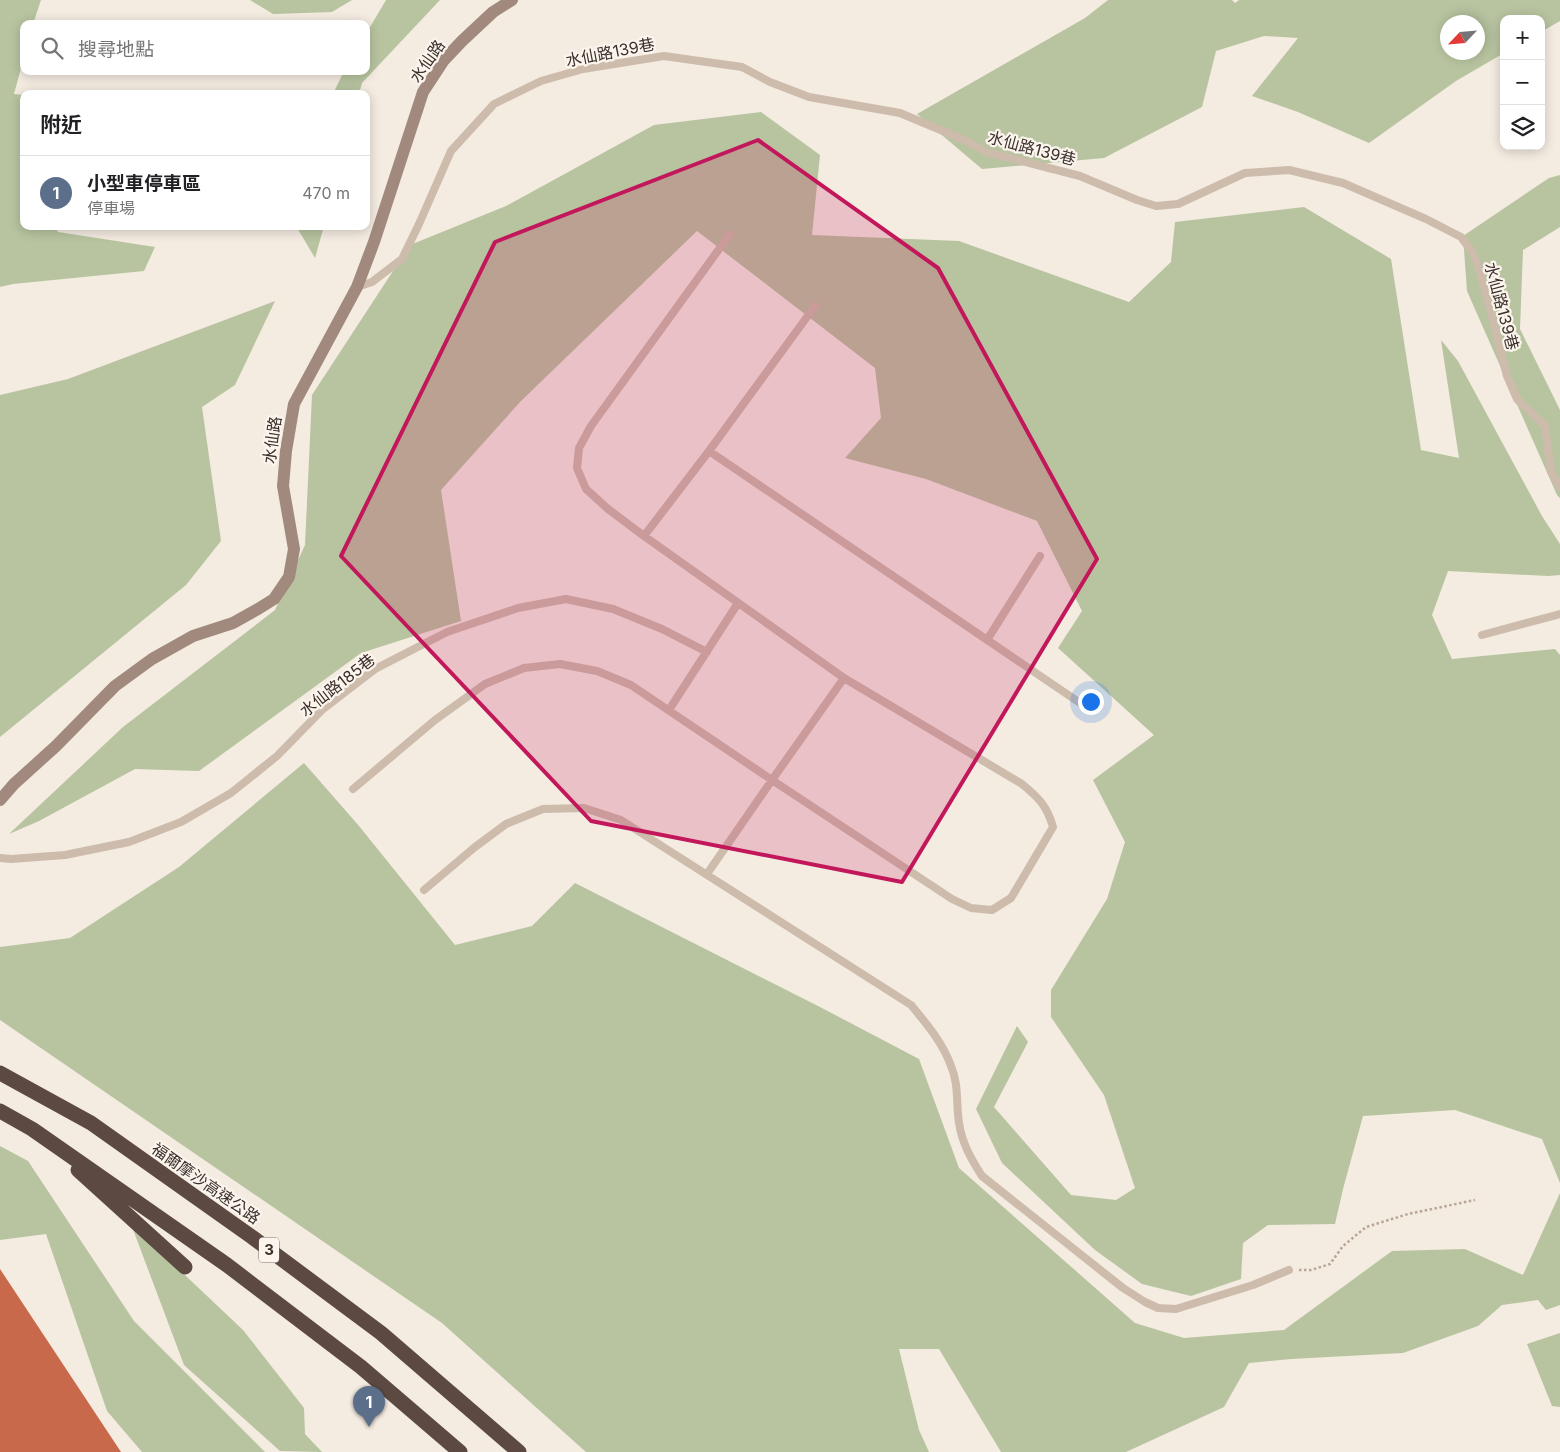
<!DOCTYPE html>
<html lang="zh-TW">
<meta charset="utf-8">
<style>
body{margin:0;font-family:Inter,"Noto Sans TC",sans-serif;background:#f6f6f6;color:#202124}
.controls{position:absolute;right:15px;top:15px;display:grid;overflow:hidden;border-radius:10px;box-shadow:0 2px 12px #0003}
.controls button{width:45px;height:45px;display:grid;place-items:center;padding:0;border:0;border-bottom:1px solid #e0e0e0;background:#fff;color:#202124;font:25px sans-serif}
.compass{position:absolute;left:1440px;top:15px;width:45px;height:45px;border-radius:50%;background:#fff;box-shadow:0 2px 12px #0003;rotate:244deg}
.you{position:absolute;left:1090px;top:701px;width:18px;height:18px;margin:-12px;border:4px solid #fff;border-radius:50%;background:#1a73e8;box-shadow:0 0 0 8px #1a73e833}
.badge{display:grid;place-items:center;width:32px;height:32px;border-radius:50%;background:#1f5a5e;color:#fff;font-size:16px;font-weight:700}
.pin{position:absolute;translate:-50% -41px;filter:drop-shadow(0 1px 2px #0008)}
.pin::after{content:'';position:absolute;top:26px;width:18px;height:15px;background:inherit;clip-path:polygon(0 0,100% 0,50% 100%)}
.list{margin:0;padding:0;list-style:none}
h2{display:flex;justify-content:space-between;align-items:center;height:65px;margin:0;padding:0 20px;font-size:21px}
h2 small{font-size:16px;font-weight:400;color:#757577}
.list li{display:grid;grid-template-columns:32px 1fr auto;gap:15px;align-items:center;box-sizing:border-box;height:75px;padding:0 20px;border-top:1px solid #e0e0e0}
.list b{display:block;font-size:19px;white-space:nowrap}
.list p{margin:0;font-size:16px;white-space:nowrap;color:#757577}
.list em{font-size:16px;font-style:normal;color:#757577}
.icon{flex:none;width:28px;height:28px;fill:none;stroke:currentColor;stroke-width:2;stroke-linecap:round;stroke-linejoin:round}
.map{position:relative;flex:none;width:1560px;height:1452px;overflow:hidden}
.search{position:absolute;background:#fff;box-shadow:0 2px 12px #0003;left:20px;top:20px;width:350px;height:55px;display:flex;align-items:center;gap:12px;box-sizing:border-box;padding:0 18px;border-radius:10px;color:#757577;font-size:19px}
.panel{position:absolute;background:#fff;box-shadow:0 2px 12px #0003;left:20px;top:90px;width:350px;height:140px;border-radius:10px}
.map>svg:first-child{display:block}
</style>
<div class="map">
<svg width="1560" height="1452" viewBox="0 0 1560 1452">
<rect width="100%" height="100%" fill="#f4ebe1"/>
<path fill="#b8c4a0" fill-rule="evenodd" d="M0 0H41L33 24H24V57L14 94 24 95V226H55L58 232 155 247 144 271 13 284 0 287Z
M250 0H352L332 12 273 14Z
M386 0H440L362 83 359 94H333L344 71H366V34Z
M1108 0H1232L1235 3 1239 0H1560V21L1541 32V19H1504V53L1456 81 1369 143 1298 112 1252 96 1298 38 1264 36 1216 51 1202 107 1104 158 982 169 917 114 1085 18ZM1448 22H1478V52H1448Z
M761 112 820 155 812 235 959 241 1129 302 1171 262 1175 222 1304 207 1391 259 1421 450 1459 458 1441 340 1458 361 1542 516 1560 544V575L1548 576 1448 571 1432 615 1452 659 1555 649 1560 655V1183L1542 1139 1455 1110 1363 1116 1343 1189 1335 1224 1268 1225 1243 1243 1241 1279 1191 1296 1142 1284 1095 1250 1002 1163 976 1109 1017 1026 1028 1042 994 1107 1071 1195 1116 1200 1135 1188 1104 1095 1051 1017V990L1107 899 1125 842 1093 780 1154 735 1058 648 1082 611 1037 521 926 479 845 458 881 418 875 368 697 231 520 402 441 490 461 621 361 653 199 771 135 769 39 821 9 834 123 727 275 610 305 545 312 395 410 245 506 206 654 125Z
M1560 175V227L1523 250 1520 329 1560 410V498L1557 495 1467 291 1463 236 1549 178Z
M296 226H324L315 258Z
M275 301 235 385 202 407 221 541 186 585 0 737V395L68 379Z
M304 763 359 826 455 945 532 926 575 883 820 1007 919 1059 959 1168 1135 1323 1184 1338 1284 1330 1392 1251 1465 1249 1523 1275 1560 1193V1305L1546 1310 1538 1300 1502 1305 1478 1326 1403 1353 1291 1359 1249 1363 1224 1407 1126 1452H1001L939 1349H899L919 1430 929 1452H586L442 1323 0 1020V947L70 938 179 867Z
M0 1146 28 1161 134 1321 265 1452H142L107 1411 46 1234 0 1240Z
M131 1224 243 1330 304 1408 305 1434 322 1452 280 1451 184 1365Z
M1560 1333V1407L1552 1406 1527 1344Z"/>
<path fill="#c8694b" d="M0 1269 121 1452H0Z"/>
<g fill="none" stroke-linecap="round" stroke-linejoin="round">
<path stroke="#b9a596" stroke-width="2.5" stroke-dasharray="2.5 2.5" stroke-linecap="butt" d="M1299 1270H1311L1330 1264 1343 1246 1366 1227 1408 1214 1475 1200"/>
<path stroke="#cdbbac" stroke-width="8" d="M357 287 372 282 402 259 419 224 451 151 494 104 541 81 583 69 664 56 742 67 770 82 809 97 900 113 962 139 986 152 1080 176 1137 200 1156 206 1178 204 1245 173 1289 170 1343 183 1426 219 1461 237 1473 253 1480 271 1507 376 1517 399 1545 426 1551 472 1560 487
M709 451 1083 705
M644 536 709 451 815 306
M1482 635 1560 614
M987 640 1040 556
M669 710 738 603
M353 789 435 720 485 684 524 668 560 664 597 671 631 685 772 780 844 678
M0 858 11 859 65 855 129 842 181 822 231 793 277 756 323 709 375 669 447 632 518 608 566 599 613 609 662 629 707 652
M707 874 772 780 952 899 971 908 992 910 1011 898 1053 827C1047 806 1039 798 1022 784L844 678 644 536 608 509 586 489 577 468 579 448 591 426 730 234
M424 890 475 847 506 824 543 809 584 808 621 820 911 1005C926 1023 943 1043 951 1066 959 1084 956 1104 959 1123 962 1143 971 1159 982 1176L1123 1288 1145 1302 1158 1308 1176 1309 1253 1285 1289 1270"/>
<path stroke="#a18a7d" stroke-width="12" d="M0 800 14 784 56 746 115 686 152 659 193 636 233 623 258 609 274 599 289 577 294 549 283 486 286 451 294 404 357 287 374 242 423 92 444 60 462 41 493 12 512 0"/>
<path stroke="#5c4a42" stroke-width="15" d="M0 1073 91 1123 252 1237 381 1333 519 1452
M0 1111 32 1129 227 1265 361 1367 460 1452
M78 1170 185 1267"/>
</g>
<path fill="#c2185b" fill-opacity="0.2" stroke="#c2185b" stroke-width="4" stroke-linejoin="round" d="M758 140 938 268 1097 559 902 882 591 821 341 556 495 242Z"/>
<g text-anchor="middle" stroke-width="4.5" stroke-linejoin="round" paint-order="stroke">
<rect fill="#fbf5ee" stroke="#756b66" stroke-width="1" x="259" y="1237.5" width="20" height="25" rx="4"/>
<g font-size="15" font-weight="bold" fill="#3b302b">
<text x="269" y="1255">3</text>
</g>
<g font-size="16" fill="#3b302b" stroke="#fbf5ee">
<text transform="translate(610 52) rotate(-11)" y="6">水仙路139巷</text>
<text transform="translate(427 61) rotate(-55)" y="6">水仙路</text>
<text transform="translate(1032 148) rotate(15)" y="6">水仙路139巷</text>
<text transform="translate(1502 306) rotate(75)" y="6">水仙路139巷</text>
<text transform="translate(272 440) rotate(-82)" y="6">水仙路</text>
<text transform="translate(337 685) rotate(-38)" y="6">水仙路185巷</text>
<text transform="translate(206 1183) rotate(35)" y="6">福爾摩沙高速公路</text>
</g>
</g>
</svg>
<div class="controls">
<button>+</button>
<button>−</button>
<button><svg class="icon" aria-label="layers" viewBox="0 0 24 24"><path d="M12 4l9 5-9 5-9-5zM3 14l9 5 9-5"/></svg></button>
</div>
<svg class="compass" viewBox="-18 -18 36 36"><path d="M0-13l5 13h-10z" fill="#e53935"/><path d="M0 13l5-13h-10z" fill="#757577"/></svg>
<div class="you"></div>
<div class="pin badge" style="left:369px;top:1427px;background:#5c6f8a">1</div>
<div class="search"><svg class="icon" aria-label="search" viewBox="0 0 24 24"><circle cx="10" cy="10" r="6"/><path d="M15 15l6 6"/></svg>搜尋地點</div>
<section class="panel">
<h2>附近<small></small></h2>
<ul class="list">
<li><span class="badge" style="background:#5c6f8a">1</span><div><b>小型車停車區</b><p>停車場</p></div><em>470 m</em></li>
</ul>
</section>
</div>
